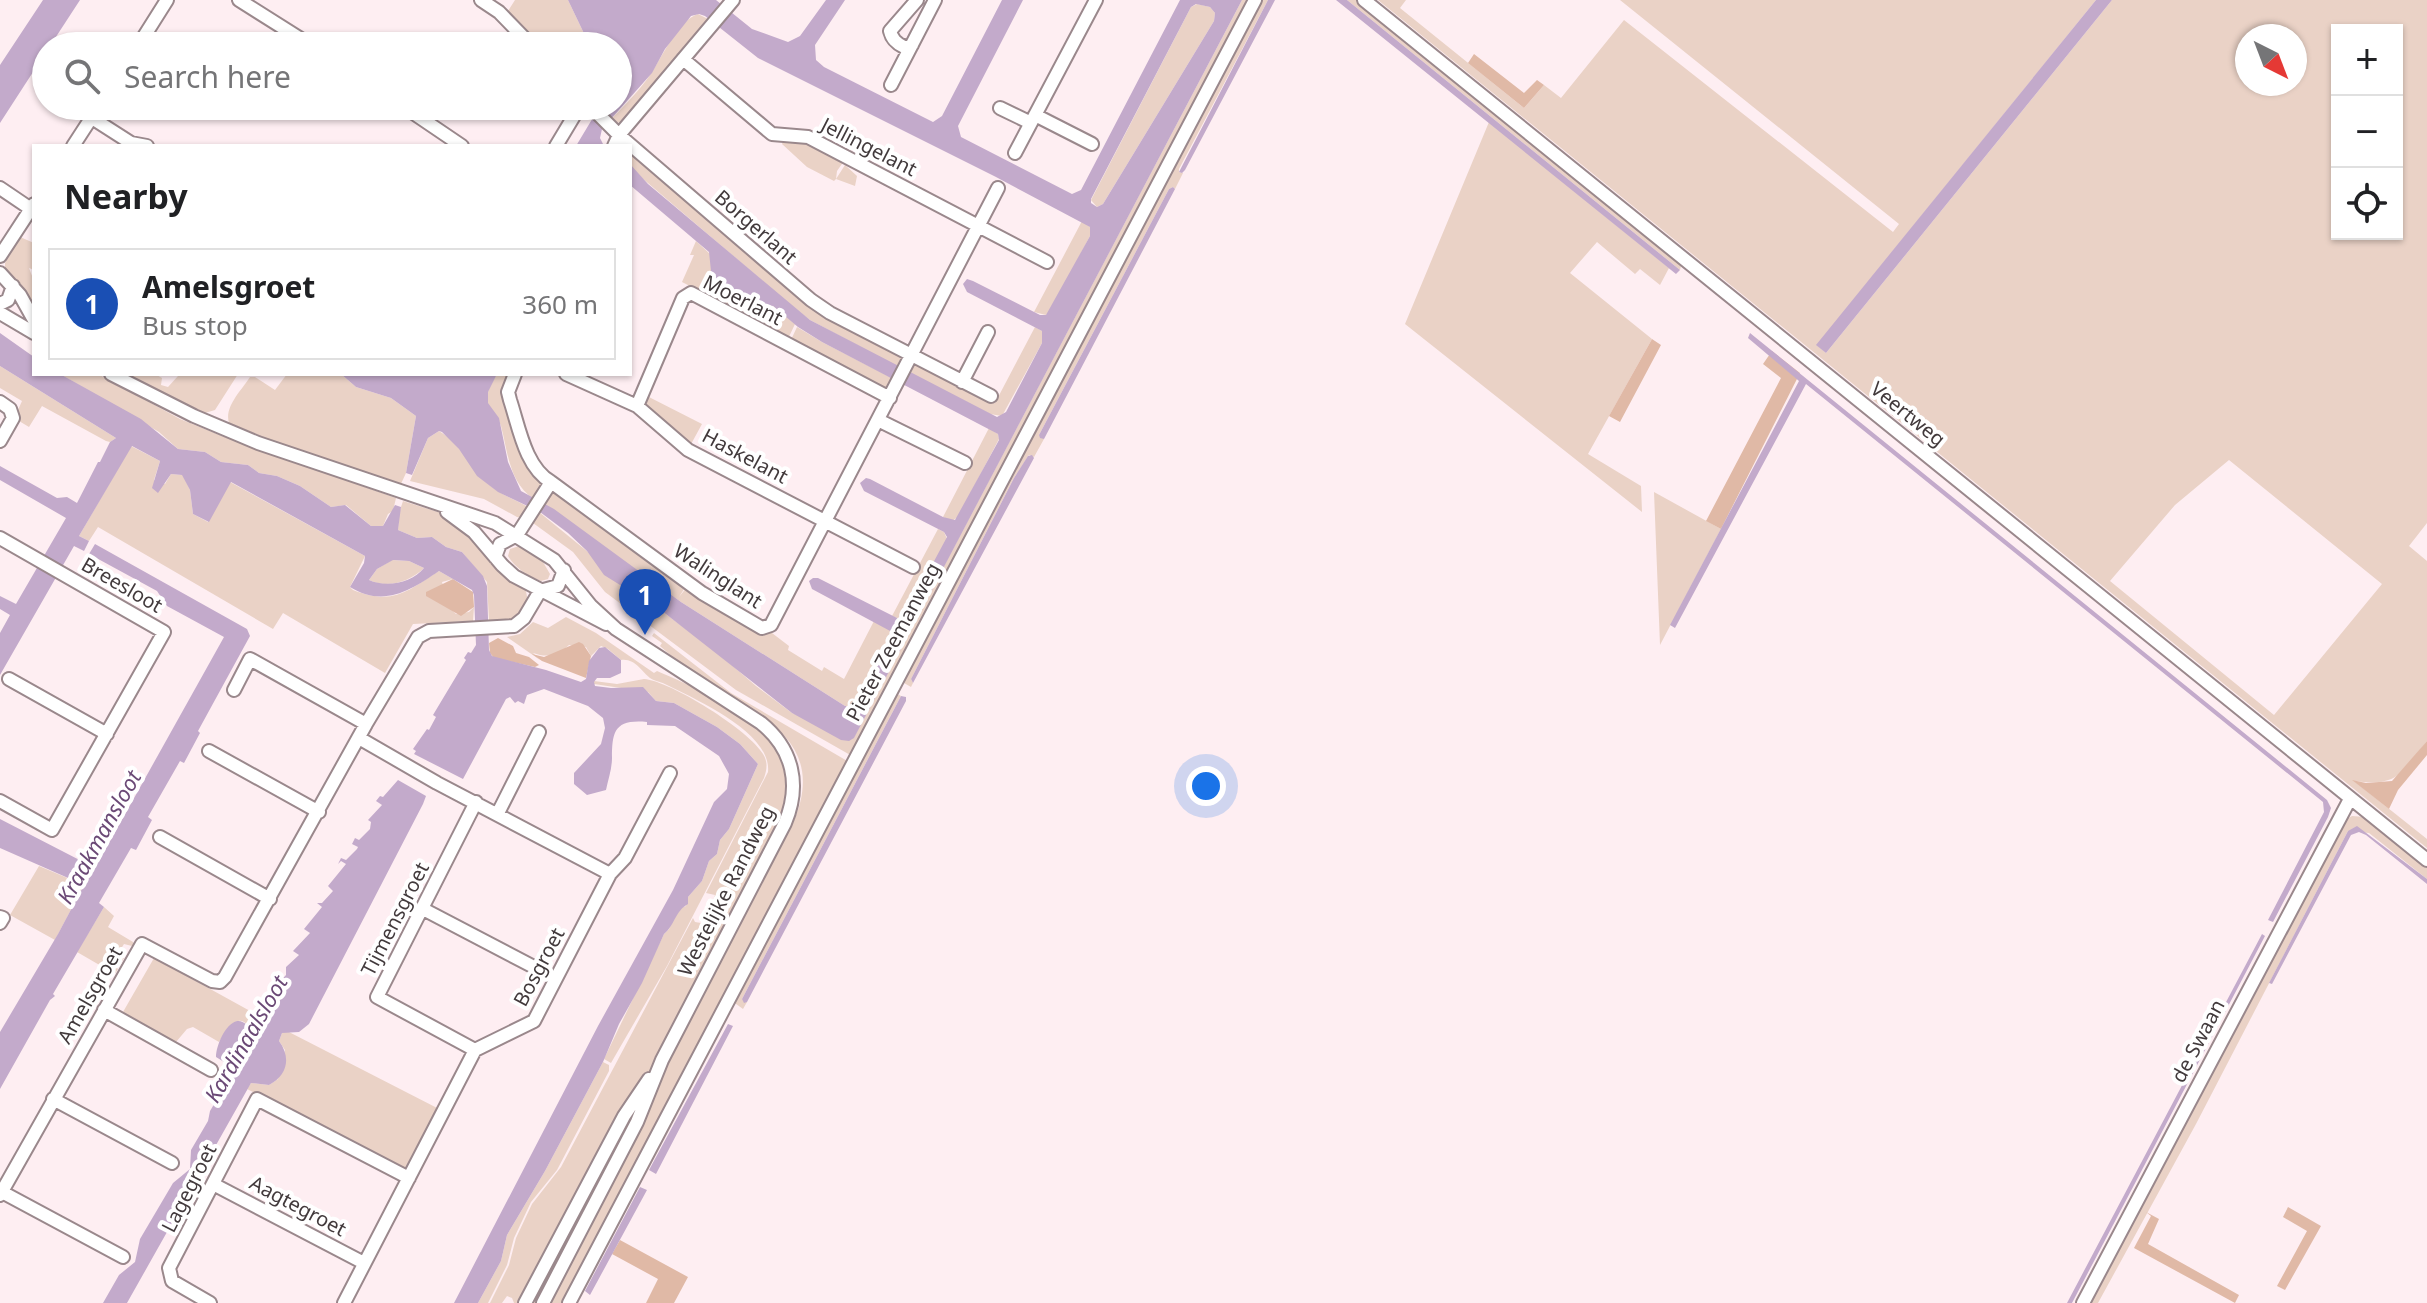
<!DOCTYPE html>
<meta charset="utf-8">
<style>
body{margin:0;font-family:"Noto Sans",sans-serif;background:#f6f6f6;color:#202124}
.controls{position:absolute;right:24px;top:24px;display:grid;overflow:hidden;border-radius:0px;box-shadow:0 2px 6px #0004}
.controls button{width:72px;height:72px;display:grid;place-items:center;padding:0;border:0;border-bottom:2px solid #e0e0e0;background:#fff;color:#202124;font:40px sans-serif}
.compass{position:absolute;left:2235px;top:24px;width:72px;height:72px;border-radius:50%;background:#fff;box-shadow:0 2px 6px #0004;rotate:138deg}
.you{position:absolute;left:1206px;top:786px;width:28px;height:28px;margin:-20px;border:6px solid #fff;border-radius:50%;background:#1a73e8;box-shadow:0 0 0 12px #1a73e833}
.badge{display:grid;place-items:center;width:52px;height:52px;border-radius:50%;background:#1e76c3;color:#fff;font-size:26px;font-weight:700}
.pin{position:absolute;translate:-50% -66px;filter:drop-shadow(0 2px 4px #0008)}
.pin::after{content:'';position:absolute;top:42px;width:28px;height:24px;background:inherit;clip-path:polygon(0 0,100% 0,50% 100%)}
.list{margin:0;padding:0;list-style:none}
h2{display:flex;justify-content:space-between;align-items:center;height:104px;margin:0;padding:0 32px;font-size:34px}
h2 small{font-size:26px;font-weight:400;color:#757577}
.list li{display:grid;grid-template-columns:52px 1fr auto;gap:24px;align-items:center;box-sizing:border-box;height:112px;margin:0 16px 16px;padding:0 16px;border:2px solid #e0e0e0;border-radius:0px}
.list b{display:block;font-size:30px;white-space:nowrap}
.list p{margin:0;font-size:26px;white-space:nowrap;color:#757577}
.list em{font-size:26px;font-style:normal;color:#757577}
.icon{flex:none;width:44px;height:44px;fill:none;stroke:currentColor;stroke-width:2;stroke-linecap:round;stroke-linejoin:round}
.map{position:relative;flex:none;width:2427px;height:1303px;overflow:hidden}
.search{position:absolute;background:#fff;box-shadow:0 2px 6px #0004;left:32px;top:32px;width:600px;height:88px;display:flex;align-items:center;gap:20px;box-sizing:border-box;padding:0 28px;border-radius:44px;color:#757577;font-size:30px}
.panel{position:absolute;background:#fff;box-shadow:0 2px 6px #0004;left:32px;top:144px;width:600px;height:232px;border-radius:0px}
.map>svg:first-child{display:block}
</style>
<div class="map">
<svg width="2427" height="1303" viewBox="0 0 2427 1303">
<rect width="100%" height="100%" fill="#feeef2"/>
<path fill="#ead2c6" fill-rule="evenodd" d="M515 0H568L590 46H542L508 11Z
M1242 0H1251L852 756 736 690 605 592 573 552 533 523 539 512 648 601 713 649 756 686 792 713 854 737Z
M1259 0H1268L1179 169V172L1183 173 1175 189 1173 187 1169 189 1039 435 1044 439 1034 457 1029 455 1014 478 911 679 913 683 911 687 904 683 901 678Z
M1347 0H1357L1682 262 1680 270Z
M1378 0H1406L1400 8 1524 108 1544 85 1561 98 1624 20 1893 232 1899 224 1620 0H2096L1817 345 1826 353 2112 0H2427V523L2409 546 2427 561V741C2401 773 2399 787 2354 781L2427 839V848ZM2337 30H2397V234H2337ZM2247 36H2295V84H2247ZM2229 460 2382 584 2274 715 2110 581 2175 505Z
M1197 4 1210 7 1215 13 1214 21 1103 204 1097 207 1091 200 1191 7Z
M698 14 710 20 625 122 615 123 611 119C623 108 644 85 652 72 663 55 679 20 698 14Z
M1489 122 1669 268 1660 285 1640 269 1635 274 1597 242 1570 273 1652 339 1588 454 1641 486 1642 512 1405 324Z
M803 140 844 161 837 171 836 179 845 165 857 176 855 186 836 179 834 181 807 167 782 144 783 141Z
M631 153 658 178 868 338V340L903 356 898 367 810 320 793 307 635 172 630 164Z
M1082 221 1090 227V236L1051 310 1046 315 1034 312Z
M20 237 34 243V270L29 268 34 281V312L5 270V263Z
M696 241 710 254C712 279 714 280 735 292L729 306 682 282 694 255H690Z
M738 294 756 304 773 306 795 324 787 341 729 309Z
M797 327 822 342 892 378 885 392 790 342Z
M1035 327 1042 331V343L1002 416 990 414 908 372 913 361 995 403Z
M0 366 116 438 110 442 106 441 42 406 29 427 19 421 21 418 18 410 22 401 0 388Z
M60 374H98L180 419 222 436 396 498 393 511 388 514 383 526H371L346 505 331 507 300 486 277 476 259 473 248 465 221 462 205 452 178 449 159 432Z
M123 374H155L162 378 161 385 168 387 178 376 175 374H238L215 410 205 413Z
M287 374H341L356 387 391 398 416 416 406 473 400 486 295 450 229 423C224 407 241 391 250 377H255L275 390Z
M497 374H509L541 485 534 499C509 483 508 452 501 426 498 415 487 409 487 398 487 389 493 381 497 374Z
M645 395 702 424 690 446 647 409Z
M989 428 998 434 999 439 958 517 952 521 943 517Z
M439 431C460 443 471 468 489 484 500 495 515 499 528 507L522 518 517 517 484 499 410 481 428 438Z
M131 446 160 461 154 480 165 484 171 474 183 475 190 490 193 514 208 522 230 482 365 556 350 587 353 590C394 606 407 591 439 571L453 579 442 582 451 609 456 614 469 612 474 607 473 621 413 624 385 673 283 613 273 629 98 527 89 541 79 536Z
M1654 492 1721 529 1660 645Z
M559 493 686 586 679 597 687 587 760 631 772 633 789 646 788 650 822 671 824 667 844 679 874 621 890 629 892 638 859 700 850 706H845L681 602 544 504 551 494Z
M403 501 438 512 457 524 525 587 528 601C517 620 516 621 495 624V620L489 621 487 582 462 552 446 547 432 537 417 538 398 530 399 513Z
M938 529 944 532 947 539 907 616 899 619 892 616Z
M519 546 543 562 550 574 548 579 541 581C528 576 515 568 508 556L510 549Z
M392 560 409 561 424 568C410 582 386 589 369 580L377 569Z
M566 617 596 633 654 673 657 671C707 693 792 727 786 795 784 813 775 830 768 847L649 1073 622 1113 521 1303H514L512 1298 507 1296 502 1303H490L509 1265 516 1238 532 1204 561 1167 693 918 695 922 701 923 692 942 700 948 718 915 715 909 709 910 715 895 706 893 768 772C772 733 697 700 667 685 662 682 654 681 650 678 642 672 635 658 621 660L608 649 601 646 591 656 586 647 569 645C558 656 547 658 533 653L540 660 507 637 520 634 533 622 548 628Z
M654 633 731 693 849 762 565 1303H546L656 1083 792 825C831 740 757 714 699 678 685 669 673 657 660 646L662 643 652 636Z
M644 679C671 681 750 731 763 754 768 762 767 769 764 778L667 966 611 1063 604 1059 664 934 669 929 678 909 686 906 688 897 702 881 709 861 717 854 720 840 729 829 758 764 740 744 717 727 674 703 656 701 648 692 594 684V681L617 684Z
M894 692 901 696 742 999 747 1002 743 1009 732 1001Z
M2352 816 2365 817 2427 866V879L2369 833 2348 831 2196 1124 2098 1303H2088L2345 820Z
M39 866 84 885 55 940 10 915Z
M104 907 114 916 108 927 133 942 136 947 124 944 119 952 116 950 115 952 124 958 119 967 121 960 117 959 114 963 108 959 118 969 115 974 77 952Z
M154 958 263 1018 264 1028 256 1031C251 1029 248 1025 244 1022 233 1016 224 1035 219 1042L193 1027 187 1029 176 1042 123 1012Z
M287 1031 441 1110 412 1165 404 1169 247 1089 251 1083 269 1085 278 1079 285 1050 279 1041 282 1033Z
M603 1062 609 1065V1071L557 1170 531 1202 514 1238 507 1265 488 1303H478L501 1261 507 1235 545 1171Z
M646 1092 539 1303H528L625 1118Z"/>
<path fill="#e0b9a6" d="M1474 54 1524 93 1537 80 1544 85 1524 108 1468 63Z
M1652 339 1661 345 1620 422 1609 416Z
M1772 351 1800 373 1721 529 1706 521 1781 378 1763 364Z
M453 579 473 592 474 607 461 616 426 596V592Z
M498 638 513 646 516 653 529 657 539 665 535 667 494 658 490 653 489 643Z
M579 642 583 644 591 656 586 678 542 661 532 654 544 657Z
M2427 741V755L2398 790 2389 809 2352 780 2366 783 2392 781Z
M2288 1207 2321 1226 2285 1290 2277 1286 2307 1231 2283 1217Z
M2146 1212 2159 1219 2148 1244 2239 1295 2235 1303 2134 1248 2151 1216Z
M620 1240 688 1277 674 1303H646L658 1279 612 1254Z"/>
<path fill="#c3aacb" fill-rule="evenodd" d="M43 0H80L50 46H46V52L0 123V65Z
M568 0H716L752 29 788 42 800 36 826 0H845L815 45 816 60 824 67 933 122 942 116 1002 0H1023L958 126 961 137 1072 194 1081 190 1180 0H1242L854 738 849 741 841 740 792 713 662 611 604 575 587 551 568 533 540 512 498 492 477 476 459 449 442 432 439 431 428 438 412 475 406 473 416 416 391 398 356 387 341 374H497L488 392V403L499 418 508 462 521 491 554 509 681 602 845 706H850L859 700 892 638V632L812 589 809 581 813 578H818L899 619H903L947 537 944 532 864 491 860 483 866 478 870 479 943 517 955 520 999 440 998 434 822 342 798 327 773 306 749 301 719 283 711 271 709 252 630 185V164L648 184 810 320 997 417 1006 412 1042 343V331L967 292 963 284 967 279 973 281 1040 315H1046L1090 236V227L996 177 758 58 705 16 699 14 691 16 665 49 652 73 602 129 600 138 604 146H576L600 106H618V74L621 67 618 63V46H590ZM1196 4 1210 7 1215 13 1214 21 1103 204 1097 207 1091 203V199L1191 7Z
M1268 0H1275L1185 170 1182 173 1179 172Z
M1336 0H1347L1680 270 1676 274Z
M2096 0H2112L1826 353 1816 345Z
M1173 187 1175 189 1044 439 1040 438 1039 435 1169 189Z
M0 333 34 357V374H60L141 419 178 449 205 452 221 462 248 465 259 473 277 476 300 486 331 507 345 505 371 526H383L395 505 401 507 398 530 417 538 432 537 446 547 462 552 483 576 487 586 489 650 492 656 546 670 581 682 586 679 589 661 599 648 605 647 621 660V673L610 678H597L594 682 595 686 611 688 643 687 656 701 674 703 717 727 740 744 758 764 729 829 720 840 717 854 709 861 702 881 688 897V904C675 911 675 925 664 934L642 983 619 1024 603 1062 545 1171 507 1235 501 1261 478 1303H454L598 1026 673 890 714 802 727 789 729 774 719 756 675 726 647 725V722C615 719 612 731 612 758 612 769 608 780 606 790L587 795 574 784V773L601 744 605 728 603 718 588 706 544 689 527 695 524 704 518 701 515 703 510 697 506 699 463 779 414 754 416 751 413 749 427 729 429 730 436 717 433 715 466 660 464 658 468 652 471 653 476 645 474 595 472 590 439 571C411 590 384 608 350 587L364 563 365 556 231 482 209 522 193 514 190 490 182 475 171 474 158 493 152 488 160 461 132 446 79 536 89 541 84 551 74 546 0 675V633L10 615 0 609V596L16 604 66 518 0 480V466L57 498 67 497 77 503 98 462H100L110 442 116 438 0 366ZM393 560 409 561 424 568C412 583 386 588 369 580L377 569Z
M1750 333 2327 800 2331 808 2328 817 2273 922 2268 920 2324 812 2323 802 1806 384 1675 628 1670 625 1799 381 1748 338Z
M1032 455 1034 458 913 683 911 679 1014 478 1028 456Z
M95 544 247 629 250 636 198 731 200 733 184 763 180 761 148 817 152 820 136 850 131 848 99 903 104 907 53 994 55 996 50 1000 0 1089V1032L58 934 84 885 0 848V819L95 868 224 637 167 606 157 591 89 554Z
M901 696 906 697V701L747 1002 744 1003 742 999Z
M398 780 426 796 423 804 309 1024 299 1032 282 1033 279 1041C291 1057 288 1075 269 1085L251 1083 127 1303H103L119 1275 135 1262 140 1239 173 1183 190 1169 191 1150 208 1121 210 1111 231 1076 229 1065 216 1057C216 1046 225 1024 237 1021 244 1020 250 1028 256 1031L264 1028 261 1009 272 999 274 988 286 975V967L299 955 293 951 310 933 304 929 322 907 317 903H322L333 891 328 886 346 864 341 861 338 864 341 858 346 860 357 849 358 847 352 844 355 838 359 840 370 829 371 822 368 820 382 805 376 801 380 796 383 797Z
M2357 826 2427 879V884L2366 835 2359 832 2351 835 2272 984 2269 983 2348 831Z
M2262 934 2265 936 2072 1303H2067Z
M728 1024 733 1026 656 1174 649 1170Z
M640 1187 647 1190 590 1295 585 1291Z"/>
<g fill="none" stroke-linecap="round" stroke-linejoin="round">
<g stroke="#9a888c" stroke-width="16">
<path id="minor" d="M239 0 312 46
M481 0 499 12 532 46
M1364 0 2427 860
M912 45 904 47C896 43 892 39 890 31L917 0
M138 46 167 0
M683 59 772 134 808 137 1047 262
M891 85 935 0
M403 106 462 146
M590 106 619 135 811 300 830 313 991 396
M1000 108 1031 123
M1035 115 1092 144
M92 118 131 143 147 146
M73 146 99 106
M556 146 580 106
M614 146 619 135 733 0
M1015 153 1096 0
M0 188 31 209
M0 256 34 204
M0 273 20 295 34 320
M0 304 8 300 13 286
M0 313 34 333
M111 374 194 416 258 443 495 523 554 560 591 606 616 629 761 723C793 749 801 785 785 823L662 1060 637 1122 543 1303
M566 374 637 406 688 450 913 567
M962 382 988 332
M0 402 10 409 13 418 0 441
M637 406 683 298 691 293 890 398
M878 420 965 463
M551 482 702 593 762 628 771 625 998 188
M447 512 474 532 502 565 514 576 606 624
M0 538 164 632 52 830 0 801
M495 557 500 544 517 535 551 482C525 467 519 427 510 400L508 392 515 374
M9 679 107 734
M234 690 250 659 366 724
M209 751 319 812
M498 813 539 732
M160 837 270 899
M610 874 625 858 670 773
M423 909 532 966
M0 917 3 918 0 923
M104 1010 211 1070
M475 1050 377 997 476 802
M53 1099 172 1163
M213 1184 364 1263
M2 1192 123 1257
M0 1195 142 944 212 981 220 982 225 977 366 724 418 637 429 631 514 626 524 618 540 591 558 586 564 570
M210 1303 172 1281 169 1268 257 1099 409 1178
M344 1303 475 1050 534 1021 610 874 437 783 359 738
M525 1303 624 1116 649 1079
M569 1303 1255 0
M2083 1303 2350 799"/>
</g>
<use href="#minor" stroke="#fff" stroke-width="12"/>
</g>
<g text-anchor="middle" stroke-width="8" stroke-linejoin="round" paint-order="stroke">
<g font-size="20" fill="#423a3c" stroke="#fff">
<text transform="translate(869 147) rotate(27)" y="7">Jellingelant</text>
<text transform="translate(756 227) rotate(41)" y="7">Borgerlant</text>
<text transform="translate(743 300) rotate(27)" y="7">Moerlant</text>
<text transform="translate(1908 414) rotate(39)" y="7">Veertweg</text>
<text transform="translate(745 456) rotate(28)" y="7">Haskelant</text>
<text transform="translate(718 576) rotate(33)" y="7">Walinglant</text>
<text transform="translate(122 585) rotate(30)" y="7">Breesloot</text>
<text transform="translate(893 642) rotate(-62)" y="7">Pieter Zeemanweg</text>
<text transform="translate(726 891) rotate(-63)" y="7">Westelijke Randweg</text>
<text transform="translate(395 919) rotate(-63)" y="7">Tijmensgroet</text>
<text transform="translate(539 967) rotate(-62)" y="7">Bosgroet</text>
<text transform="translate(90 995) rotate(-60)" y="7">Amelsgroet</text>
<text transform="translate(2198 1041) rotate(-62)" y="7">de Swaan</text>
<text transform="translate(189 1188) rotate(-63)" y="7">Lagegroet</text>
<text transform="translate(298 1206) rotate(28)" y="7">Aagtegroet</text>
</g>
<g font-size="22" font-style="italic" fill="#6b4976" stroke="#fff">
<text transform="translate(99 837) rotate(-61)" y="8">Kraakmansloot</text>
<text transform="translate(246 1039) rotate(-60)" y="8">Kardinaalsloot</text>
</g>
</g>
</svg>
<div class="controls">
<button>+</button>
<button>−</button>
<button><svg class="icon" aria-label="locate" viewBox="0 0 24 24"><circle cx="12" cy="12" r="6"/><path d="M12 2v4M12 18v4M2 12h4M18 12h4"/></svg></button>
</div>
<svg class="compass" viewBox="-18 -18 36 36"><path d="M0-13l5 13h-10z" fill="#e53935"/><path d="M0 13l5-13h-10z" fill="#757577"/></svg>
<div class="you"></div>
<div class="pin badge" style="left:645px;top:635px;background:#1a4fb4">1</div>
<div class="search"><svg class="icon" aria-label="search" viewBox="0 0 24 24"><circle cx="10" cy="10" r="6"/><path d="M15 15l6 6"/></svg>Search here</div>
<section class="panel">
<h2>Nearby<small></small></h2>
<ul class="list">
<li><span class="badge" style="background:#1a4fb4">1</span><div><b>Amelsgroet</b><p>Bus stop</p></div><em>360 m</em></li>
</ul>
</section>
</div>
